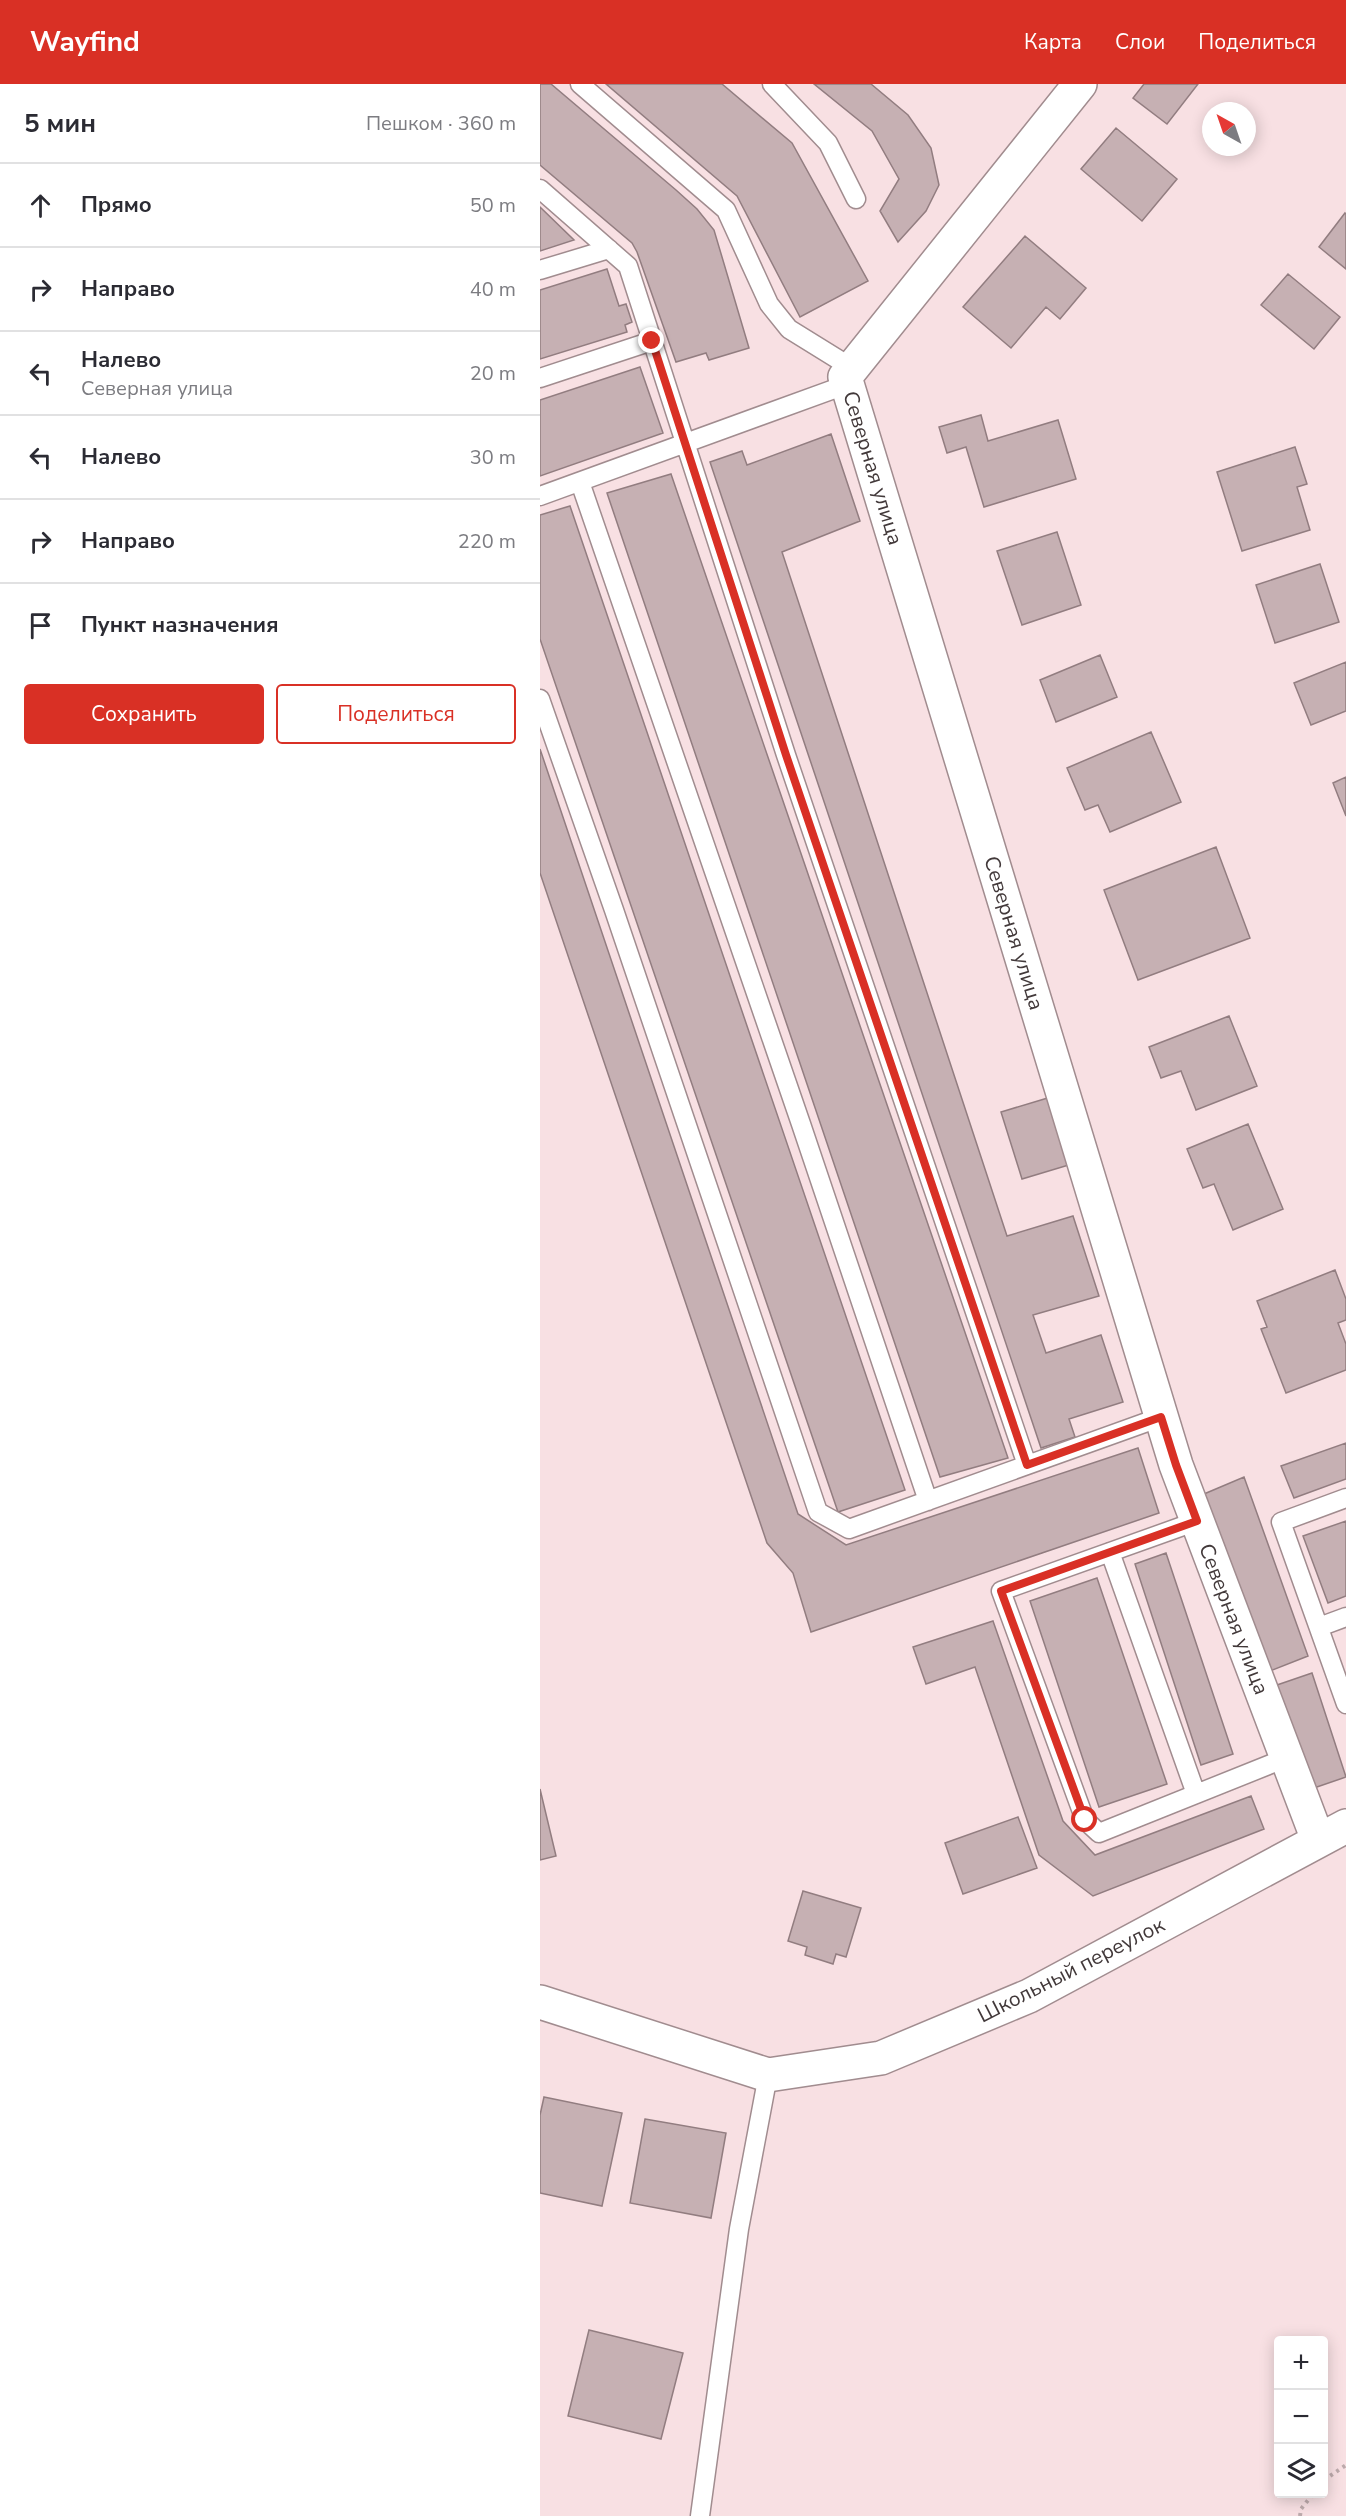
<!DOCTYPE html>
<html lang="ru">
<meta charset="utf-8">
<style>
body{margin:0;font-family:"Nunito Sans",sans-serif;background:#f7f7f7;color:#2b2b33}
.controls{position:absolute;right:18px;bottom:18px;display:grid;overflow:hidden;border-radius:6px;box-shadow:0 3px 15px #0003}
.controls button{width:54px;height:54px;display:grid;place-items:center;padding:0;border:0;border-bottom:2px solid #e1e1e2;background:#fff;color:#2b2b33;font:30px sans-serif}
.compass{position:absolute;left:662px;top:18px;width:54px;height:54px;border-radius:50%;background:#fff;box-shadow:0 3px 15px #0003;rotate:320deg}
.stop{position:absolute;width:18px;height:18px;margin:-14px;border:4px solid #d93025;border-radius:50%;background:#fff}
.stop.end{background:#d93025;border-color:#fff;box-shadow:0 2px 6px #0008}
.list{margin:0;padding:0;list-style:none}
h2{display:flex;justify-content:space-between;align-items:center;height:78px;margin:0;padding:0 24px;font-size:26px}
h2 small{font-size:20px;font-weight:400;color:#7c7c81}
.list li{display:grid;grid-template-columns:39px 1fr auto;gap:18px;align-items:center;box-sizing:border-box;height:84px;padding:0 24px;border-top:2px solid #e1e1e2}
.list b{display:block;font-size:22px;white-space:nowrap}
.list p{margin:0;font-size:20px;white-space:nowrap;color:#7c7c81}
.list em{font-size:20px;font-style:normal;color:#7c7c81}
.actions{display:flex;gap:12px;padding:18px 24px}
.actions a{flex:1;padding:14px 0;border:2px solid #d93025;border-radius:6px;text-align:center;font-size:21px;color:#d93025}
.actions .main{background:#d93025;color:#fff}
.icon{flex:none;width:33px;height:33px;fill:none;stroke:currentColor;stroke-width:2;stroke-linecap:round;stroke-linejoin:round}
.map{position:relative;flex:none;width:806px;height:2432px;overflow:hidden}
header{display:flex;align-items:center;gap:36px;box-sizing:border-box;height:84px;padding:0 30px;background:#d93025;color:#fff}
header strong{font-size:28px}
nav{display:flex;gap:33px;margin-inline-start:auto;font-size:21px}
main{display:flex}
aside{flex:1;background:#fff}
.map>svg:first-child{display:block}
</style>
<header>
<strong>Wayfind</strong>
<nav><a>Карта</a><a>Слои</a><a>Поделиться</a></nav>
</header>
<main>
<aside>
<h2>5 мин<small>Пешком · 360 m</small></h2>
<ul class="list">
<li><svg class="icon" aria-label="ahead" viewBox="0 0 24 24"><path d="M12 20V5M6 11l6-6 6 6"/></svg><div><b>Прямо</b></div><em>50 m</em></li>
<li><svg class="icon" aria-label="right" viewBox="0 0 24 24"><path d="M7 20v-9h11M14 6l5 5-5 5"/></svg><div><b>Направо</b></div><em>40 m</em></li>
<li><svg class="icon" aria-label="left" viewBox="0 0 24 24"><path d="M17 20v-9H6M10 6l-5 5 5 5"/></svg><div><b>Налево</b><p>Северная улица</p></div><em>20 m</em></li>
<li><svg class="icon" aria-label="left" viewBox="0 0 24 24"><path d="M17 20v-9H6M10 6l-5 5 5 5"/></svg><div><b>Налево</b></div><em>30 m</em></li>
<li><svg class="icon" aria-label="right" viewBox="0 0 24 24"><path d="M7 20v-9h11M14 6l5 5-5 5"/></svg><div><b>Направо</b></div><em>220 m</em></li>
<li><svg class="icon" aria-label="arrive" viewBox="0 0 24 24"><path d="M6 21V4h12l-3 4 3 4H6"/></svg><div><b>Пункт назначения</b></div></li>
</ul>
<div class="actions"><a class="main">Сохранить</a><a>Поделиться</a></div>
</aside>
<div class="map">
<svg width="806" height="2432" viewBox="0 0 806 2432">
<rect width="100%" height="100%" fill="#f8e0e3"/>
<path fill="#c6b0b3" stroke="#927d80" stroke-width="1.5" d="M0 0H11L136 106 157 125 174 146 209 264 169 276 166 269 136 278 97 168 92 159 0 81Z
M66 0H182L252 59 328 197 260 233 197 112Z
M274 0H331L368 31 391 64 399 101 386 127 358 158 340 127 359 95 332 47Z
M604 0H658L627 40 593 14Z
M576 44 637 95 602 137 541 85Z
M0 123 34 156 0 167Z
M805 129 806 130V185L779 163Z
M485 152 546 204 520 235 506 223 471 264 423 223Z
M67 185 79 222 86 220 92 238 85 241 87 248 0 275V206Z
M748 190 800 233 774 265 721 221Z
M100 283 123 349 0 392V316Z
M441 331 448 357 518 336 536 395 444 423 426 363 407 369 399 343Z
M291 350 320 437 242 468 467 1152 533 1132 559 1212 493 1231 506 1269 561 1251 583 1318 529 1335 535 1353 501 1364 170 378 202 367 207 381Z
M755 363 767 400 757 403 770 446 702 467 677 388Z
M131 390 468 1374 400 1393 67 409Z
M30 422 365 1406 298 1428 0 555V431Z
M517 448 541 521 482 541 457 467Z
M780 480 799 538 735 559 716 501Z
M560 571 577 613 516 638 500 596Z
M806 578V627L771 641 754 599Z
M611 648 641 718 570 748 558 721 545 726 527 684Z
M0 665 258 1430 306 1461 598 1364 619 1429 271 1548 253 1489 227 1459 0 789Z
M806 693V732L793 699Z
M676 763 710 854 598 896 564 806Z
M689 932 717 1002 656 1026 641 987 621 994 609 963Z
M511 1013 532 1080 482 1095 461 1028Z
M708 1040 743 1125 693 1146 674 1100 663 1104 647 1065Z
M795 1186 806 1215V1236L798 1239 806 1260V1286L746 1309 721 1245 727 1243 717 1217Z
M806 1359V1395L754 1414 741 1382Z
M704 1393 768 1572 730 1587 664 1410Z
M806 1437V1512L788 1519 763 1452Z
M626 1469 693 1670 661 1681 595 1480Z
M557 1494 627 1700 559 1723 490 1517Z
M453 1537 523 1737 555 1771 711 1712 724 1745 553 1812 499 1771 435 1583 386 1600 373 1563Z
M772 1589 806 1693 771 1705 734 1602Z
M0 1705 16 1772 0 1776Z
M478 1733 497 1784 423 1810 405 1759Z
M263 1807 321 1824 306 1873 296 1870 293 1880 265 1871 267 1863 248 1857Z
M4 2013 82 2029 62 2122 0 2109V2031Z
M105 2035 186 2049 171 2134 90 2119Z
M49 2246 143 2269 121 2355 28 2332Z"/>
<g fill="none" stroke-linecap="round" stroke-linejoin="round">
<g stroke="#a18c8f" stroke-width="21">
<path id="service" d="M40 0 186 126 229 220 249 245 312 284
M232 0 288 59 316 115
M0 105 88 182 246 671 487 1381
M0 186 69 165
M0 294 112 257
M40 398 261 1040 388 1417
M0 412 308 300
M0 615 74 826 278 1428 309 1445 621 1333
M806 1414 741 1438 806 1620
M657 1437 461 1507 545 1736 559 1749 746 1674
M570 1468 656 1710
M779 1543 806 1533
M160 2432 199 2145 228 1991"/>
</g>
<g stroke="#a18c8f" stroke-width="36">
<path id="minor" d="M540 0 305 293 636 1381 778 1756
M0 1918 228 1991 341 1974 489 1912 806 1742"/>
</g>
<path stroke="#bdaaac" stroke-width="4" stroke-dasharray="3 4.5" stroke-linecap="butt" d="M784 2396 806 2381
M760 2432 761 2425 773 2410"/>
<use href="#service" stroke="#fff" stroke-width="18"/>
<use href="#minor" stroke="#fff" stroke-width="33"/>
</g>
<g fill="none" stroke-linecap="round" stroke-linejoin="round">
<path stroke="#d93025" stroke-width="8" d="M112 257 246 671 487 1381 621 1333 636 1381 657 1437 461 1507 545 1736"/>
</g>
<g text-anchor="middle" stroke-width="5" stroke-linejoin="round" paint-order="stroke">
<g font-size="21" fill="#42393a" stroke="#fff">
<text transform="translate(333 384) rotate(73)" y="7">Северная улица</text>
<text transform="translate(474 849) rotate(73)" y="7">Северная улица</text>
<text transform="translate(694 1535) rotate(69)" y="7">Северная улица</text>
<text transform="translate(531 1886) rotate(-27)" y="7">Школьный переулок</text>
</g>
</g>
</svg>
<div class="controls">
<button>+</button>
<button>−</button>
<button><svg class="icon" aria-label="layers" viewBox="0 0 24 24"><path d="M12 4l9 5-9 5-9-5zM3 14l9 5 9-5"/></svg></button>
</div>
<svg class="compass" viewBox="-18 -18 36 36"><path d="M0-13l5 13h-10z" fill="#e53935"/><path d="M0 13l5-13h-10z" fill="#7c7c81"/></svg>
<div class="stop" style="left:545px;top:1736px"></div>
<div class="stop end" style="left:112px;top:257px"></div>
</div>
</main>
